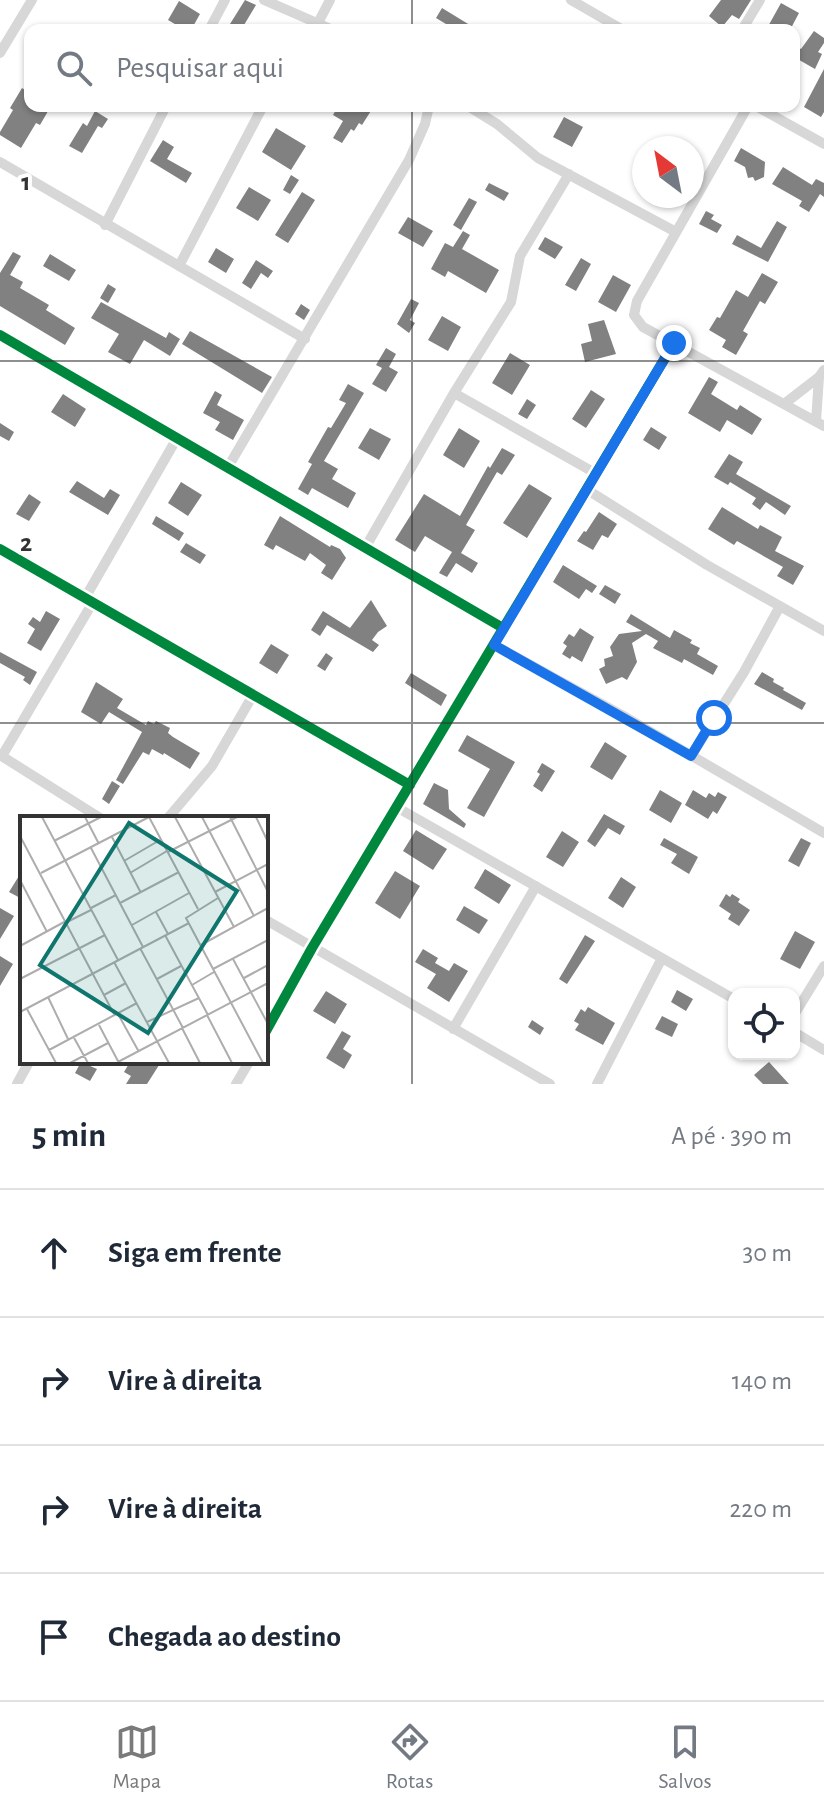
<!DOCTYPE html>
<html lang="pt">
<meta charset="utf-8">
<style>
body{margin:0;font-family:"Alegreya Sans",sans-serif;background:#f6f6f7;color:#1f2937}
.controls{position:absolute;right:24px;bottom:24px;display:grid;overflow:hidden;border-radius:16px;box-shadow:0 2px 6px #0004}
.controls button{width:72px;height:72px;display:grid;place-items:center;padding:0;border:0;border-bottom:2px solid #e0e1e3;background:#fff;color:#1f2937;font:40px sans-serif}
.compass{position:absolute;left:632px;top:136px;width:72px;height:72px;border-radius:50%;background:#fff;box-shadow:0 2px 6px #0004;rotate:328deg}
.stop{position:absolute;width:24px;height:24px;margin:-18px;border:6px solid #1a73e8;border-radius:50%;background:#fff}
.stop.end{background:#1a73e8;border-color:#fff;box-shadow:0 2px 8px #0008}
.list{margin:0;padding:0;list-style:none}
h2{display:flex;justify-content:space-between;align-items:center;height:104px;margin:0;padding:0 32px;font-size:34px}
h2 small{font-size:26px;font-weight:400;color:#747a83}
.list li{display:grid;grid-template-columns:52px 1fr auto;gap:24px;align-items:center;box-sizing:border-box;height:128px;padding:0 32px;border-top:2px solid #e0e1e3}
.list b{display:block;font-size:30px;white-space:nowrap}
.list em{font-size:26px;font-style:normal;color:#747a83}
.icon{flex:none;width:44px;height:44px;fill:none;stroke:currentColor;stroke-width:2;stroke-linecap:round;stroke-linejoin:round}
.map{position:relative;flex:none;width:824px;height:1084px;overflow:hidden}
.search{position:absolute;background:#fff;box-shadow:0 2px 6px #0004;left:24px;right:24px;top:24px;height:88px;display:flex;align-items:center;gap:20px;box-sizing:border-box;padding:0 28px;border-radius:16px;color:#747a83;font-size:30px}
.sheet{height:616px;background:#fff}
nav{display:flex;justify-content:space-around;align-items:center;box-sizing:border-box;height:112px;border-top:2px solid #e0e1e3;background:#fff;font-size:22px;color:#747a83}
nav a{display:grid;justify-items:center;gap:4px}
nav .on{color:#7a7a7a}
.map>svg:first-child{display:block}
</style>
<div class="map">
<svg width="824" height="1084" viewBox="0 0 824 1084">
<rect width="100%" height="100%" fill="#fff"/>
<path fill="#818181" d="M245 0 256 5 241 30 230 24Z
M721 0H751L739 19 732 15 722 27 709 16Z
M179 1 200 14 191 30H185L168 20Z
M781 3 799 13 790 30H766Z
M442 8 478 30H456L436 18Z
M814 31 824 38V43L818 52 822 54 815 69 794 57 798 47 801 49Z
M824 69V112L821 117 804 107Z
M22 88 30 93V106H51L40 125 36 123 21 148 0 135V132L13 110 10 108Z
M338 106H374L362 125 359 123 354 131 351 129 342 143 333 138 343 121 333 115Z
M95 111 108 119 102 128 98 126 82 153 69 146 83 123 87 126Z
M564 117 583 127 572 147 553 137Z
M276 128 306 146 291 170 262 152Z
M163 140 174 147 167 159 192 173 186 183 150 161Z
M741 148 765 162 764 177 755 181 753 177 748 178 745 167 734 161Z
M783 167 812 185 816 179 824 183V197L820 194 809 212 799 206 802 201 772 184Z
M291 175 299 180 290 194 283 190Z
M489 183 509 193 504 201 485 190Z
M249 187 271 200 258 221 236 208Z
M302 192 315 200 288 243 275 235Z
M655 196H674L679 199 675 207Z
M469 198 477 202 461 230 453 225Z
M706 211 714 215 711 219 722 225 717 233 699 224Z
M408 217 433 231 423 247 398 233Z
M777 221 787 227 768 262 732 244 737 235 761 248Z
M463 231 470 235 462 249 499 270 486 293 448 271 445 277 431 269 445 243 453 247Z
M545 237 563 247 555 259 538 249Z
M216 248 234 259 226 273 208 262Z
M13 252 21 256 10 275 23 282 20 288 49 305 46 310 75 328 65 345 0 306V273Z
M50 254 76 270 69 281 43 266Z
M581 258 591 264 576 291 565 285Z
M256 260 273 271 268 278 261 273 251 289 242 283Z
M762 273 778 282 765 304 760 301 743 331 748 334 736 355 722 347 726 340 709 330 717 317 720 318 736 290 748 297Z
M613 275 631 285 616 312 598 302Z
M108 284 116 289 108 303 100 298Z
M411 299 419 303 410 320 415 323 409 333 397 324Z
M101 302 166 338 169 332 180 339 170 356 144 340 130 364 108 352 119 334 91 318Z
M301 304 310 310 304 320 295 314Z
M442 316 461 327 448 351 428 340Z
M604 320 616 354 585 362 581 344 592 341 588 324Z
M190 331 272 377 262 393 182 344Z
M386 348 396 354 389 367 398 372 386 392 372 384 382 368 376 365Z
M510 353 530 365 512 395 492 383Z
M709 377 718 382 711 394 737 410 740 405 762 419 752 435 727 420 720 432 688 413Z
M348 384 364 393 324 461 338 469 332 479 356 493 348 508 312 488 308 495 298 489 312 464 308 462 328 427 331 428 346 403 339 400Z
M591 390 605 399 586 428 572 419Z
M215 391 222 395 217 405 244 420 233 440 215 430 220 422 203 413Z
M63 394 86 409 75 427 51 412Z
M527 399 536 405 527 419 518 414Z
M0 423 14 432 9 441 0 436Z
M651 427 667 437 659 450 643 440Z
M370 428 391 439 379 460 358 448Z
M459 428 480 441 464 468 443 455Z
M502 448 515 455 502 475 497 472 466 525 475 530 461 553 478 563 472 573 456 563 447 577 439 573 452 552 425 536 415 552 395 540 424 494 460 516 488 466 490 468Z
M729 454 743 462 736 474 791 506 785 515 766 502 760 510 752 504 756 498 730 482 728 485 714 477Z
M77 481 104 498 110 489 120 495 108 515 69 492Z
M181 482 202 495 188 516 168 503Z
M529 484 552 498 527 538 503 523Z
M29 494 41 502 29 521 16 514Z
M722 507 758 529 760 525 782 537 775 551 804 566 793 585 777 576 783 567 737 541 734 545 708 529Z
M599 512 617 524 608 538 602 535 593 550 577 541 584 531 586 532Z
M156 516 184 533 179 541 152 524Z
M280 516 330 547 331 545 340 549 346 558 332 580 321 573 326 565 310 553 305 561 276 545 273 550 264 545Z
M186 543 206 555 200 564 180 552Z
M563 565 597 586 592 593 586 589 579 599 553 582Z
M605 585 621 594 615 604 599 594Z
M371 600 387 626 378 632 372 640 379 645 373 652 327 625 320 636 311 630 323 611 350 628Z
M46 611 60 619 41 651 27 643 35 629 28 624 33 617 40 622Z
M631 614 670 638 674 630 692 640 690 643 700 648 697 654 718 666 713 675 684 659 682 663 653 648 658 641 646 634 632 643 637 662 627 680 622 677 606 684 599 669 605 666 604 659 613 656 610 647 619 634 642 631 626 622Z
M580 628 594 637 582 662 572 656 570 659 562 654 567 646 563 643 569 634 574 637Z
M271 644 289 655 277 674 259 663Z
M0 652 37 672 30 685 23 680 25 677 0 663Z
M326 653 333 658 325 671 317 666Z
M762 672 774 679 773 682 784 688 783 690 806 703 802 710 754 684Z
M411 673 447 695 441 706 405 683Z
M96 682 123 699 117 708 146 725 148 721 154 724 156 721 170 728 168 733 173 737 200 753 190 769 164 753 163 755 152 749 149 755 143 752 123 784 116 780 142 732 109 712 101 724 81 712Z
M467 735 515 762 484 817 467 808 490 769 458 751Z
M605 742 627 756 612 780 590 767Z
M542 763 555 771 542 792 533 786 540 774 537 772Z
M112 781 120 786 109 804 102 799Z
M434 783 448 790 449 809 466 824 464 828 423 804Z
M660 790 682 803 671 823 649 810Z
M693 790 706 798 709 793 715 797 718 792 727 797 717 814 713 811 708 819 685 805Z
M604 814 625 826 620 835 608 828 595 847 587 841Z
M416 830 447 849 433 870 403 851Z
M562 831 579 842 563 867 546 857Z
M664 838 698 857 689 874 671 863 677 854 660 845Z
M801 838 811 843 799 867 788 861Z
M485 869 511 885 499 904 474 888Z
M22 871V899L9 892Z
M395 871 420 886 400 919 375 903Z
M621 877 636 887 623 908 608 898Z
M726 894 730 897 732 894 740 899 738 902 750 910 739 926 728 919 731 914 719 906Z
M464 906 488 920 479 934 456 920Z
M0 908 14 916 0 939Z
M795 931 815 942 800 969 780 959Z
M585 935 595 941 567 984 559 979Z
M423 949 438 958 435 963 449 971 454 963 468 971 449 1002 427 988 436 974 415 962Z
M0 956 13 964 0 986Z
M677 990 693 999 686 1011 671 1002Z
M326 991 347 1004 335 1024 313 1011Z
M588 1007 615 1023 603 1045 575 1030 579 1024 574 1021 581 1009 585 1012Z
M662 1016 678 1024 672 1037 655 1029Z
M532 1020 544 1028 540 1035 528 1027Z
M342 1031 351 1036 343 1049 352 1055 344 1069 326 1058Z
M81 1062 97 1069 90 1081 75 1073Z
M130 1062H161L147 1084H126L131 1076 124 1072Z
M769 1062 789 1084H763L754 1075Z"/>
<g fill="none" stroke-linecap="round" stroke-linejoin="round">
<path stroke="#d7d7d7" stroke-width="10" d="M264 0 333 30
M571 0 623 30
M318 23 330 0
M209 30 225 0
M742 30 760 0
M0 53 32 0
M468 106 497 124 538 158 676 232
M748 106 637 301 634 315 643 327 824 426
M756 106 824 144
M0 162 305 339
M105 225 166 106
M179 266 263 106
M0 335 503 628
M454 393 595 473
M784 404 819 377
M816 421 819 377 824 370
M228 467 409 160 425 124 429 106
M586 489 707 565 824 631
M365 548 454 393 511 302 520 256 569 174
M0 549 410 785
M85 598 177 438
M494 645 627 718 824 833
M0 755 100 818
M2 756 93 602
M691 756 744 672 780 606
M398 808 734 999
M168 818 212 766 253 695
M266 920 550 1084
M794 1015 824 966
M453 1029 536 886
M266 1031 312 948 674 343
M794 1032 824 1050
M17 1084 29 1062
M236 1084 249 1062
M597 1084 662 958"/>
<g stroke="#fff" stroke-width="15">
<path id="cycleway" d="M0 335 503 628
M0 549 410 785
M266 1031 312 948 674 343"/>
</g>
<use href="#cycleway" stroke="#00873e" stroke-width="10"/>
</g>
<g fill="none" stroke-linecap="round" stroke-linejoin="round">
<path stroke="#1a73e8" stroke-width="10" d="M674 343 494 645 691 756 714 718"/>
</g>
<path fill="none" stroke="#333" stroke-width="2" stroke-opacity="0.55" d="M412 0V30M412 106V1084M0 361H824M0 723H824"/>
<g transform="translate(20 816)">
<rect width="248" height="248" fill="#fff"/>
<path fill="none" stroke="#adadad" stroke-width="2" d="M22 1 98 144M65 1 79 28M129 1 178 93M155 1 214 111M182 1 234 100M210 1 248 76M236 1 248 26M0 20 95 200M92 21 121 77M34 25 81 1M71 32 123 131M148 36 217 1M104 45 140 24M21 57 129 1M110 57 147 35M0 64 27 116M195 76 248 48M198 82 166 102 243 247M100 87 159 56M71 92 96 79M136 96 148 118M47 106 71 94M112 109 169 77M145 119 188 199M181 129 248 92M0 130 46 105M120 132 163 212M213 143 248 208M94 146 149 247M193 153 248 124M224 162 248 149M0 163 85 119M137 163 161 150M172 169 194 156M84 179 106 167M28 181 48 223M7 193 36 247M0 196 169 107M98 198 119 236M187 199 212 247M127 206 179 182M79 209 99 247M162 212 180 247M53 220 68 247M29 234 117 187M50 247 88 227M96 247 248 167"/>
<path fill="#0f766e" fill-opacity="0.15" stroke="#0f766e" stroke-width="4" d="M109 7 217 75 128 217 20 149Z"/>
<rect width="248" height="248" fill="none" stroke="#333" stroke-width="4"/>
</g>
<g font-size="26" text-anchor="middle" font-weight="bold" fill="#333" stroke="#fff" stroke-width="8" stroke-linejoin="round" paint-order="stroke">
<text x="26" y="190">1</text>
<text x="26" y="551">2</text>
</g>
</svg>
<div class="controls">
<button><svg class="icon" aria-label="locate" viewBox="0 0 24 24"><circle cx="12" cy="12" r="6"/><path d="M12 2v4M12 18v4M2 12h4M18 12h4"/></svg></button>
</div>
<svg class="compass" viewBox="-18 -18 36 36"><path d="M0-13l5 13h-10z" fill="#e53935"/><path d="M0 13l5-13h-10z" fill="#747a83"/></svg>
<div class="stop" style="left:714px;top:718px"></div>
<div class="stop end" style="left:674px;top:343px"></div>
<div class="search"><svg class="icon" aria-label="search" viewBox="0 0 24 24"><circle cx="10" cy="10" r="6"/><path d="M15 15l6 6"/></svg>Pesquisar aqui</div>
</div>
<section class="sheet">
<h2>5 min<small>A pé · 390 m</small></h2>
<ul class="list">
<li><svg class="icon" aria-label="ahead" viewBox="0 0 24 24"><path d="M12 20V5M6 11l6-6 6 6"/></svg><div><b>Siga em frente</b></div><em>30 m</em></li>
<li><svg class="icon" aria-label="right" viewBox="0 0 24 24"><path d="M7 20v-9h11M14 6l5 5-5 5"/></svg><div><b>Vire à direita</b></div><em>140 m</em></li>
<li><svg class="icon" aria-label="right" viewBox="0 0 24 24"><path d="M7 20v-9h11M14 6l5 5-5 5"/></svg><div><b>Vire à direita</b></div><em>220 m</em></li>
<li><svg class="icon" aria-label="arrive" viewBox="0 0 24 24"><path d="M6 21V4h12l-3 4 3 4H6"/></svg><div><b>Chegada ao destino</b></div></li>
</ul>
</section>
<nav>
<a class="on"><svg class="icon" aria-label="map" viewBox="0 0 24 24"><path d="M3 6l6-2 6 2 6-2v14l-6 2-6-2-6 2zM9 4v14M15 6v14"/></svg>Mapa</a>
<a><svg class="icon" aria-label="directions" viewBox="0 0 24 24"><path d="M12 3l9 9-9 9-9-9zM9 14v-3h6M13 9l2 2-2 2"/></svg>Rotas</a>
<a><svg class="icon" aria-label="saved" viewBox="0 0 24 24"><path d="M7 4h10v16l-5-4-5 4z"/></svg>Salvos</a>
</nav>
